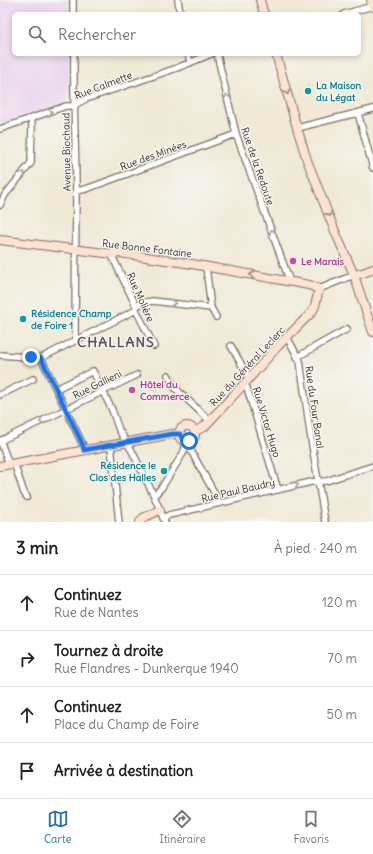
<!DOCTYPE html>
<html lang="fr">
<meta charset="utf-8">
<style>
body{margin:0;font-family:Delius,sans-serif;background:#f6f6f6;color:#202124}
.stop{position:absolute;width:12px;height:12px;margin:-9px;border:3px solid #1a73e8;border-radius:50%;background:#fff}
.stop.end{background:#1a73e8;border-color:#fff;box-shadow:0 1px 4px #0008}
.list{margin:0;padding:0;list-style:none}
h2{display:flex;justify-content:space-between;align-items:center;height:52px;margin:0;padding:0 16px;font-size:17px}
h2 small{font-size:13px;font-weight:400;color:#757577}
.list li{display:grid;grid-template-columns:26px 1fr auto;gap:12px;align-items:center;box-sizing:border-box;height:56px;padding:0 16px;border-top:1px solid #e0e0e0}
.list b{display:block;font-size:15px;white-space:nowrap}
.list p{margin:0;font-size:13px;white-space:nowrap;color:#757577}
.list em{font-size:13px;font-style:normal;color:#757577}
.icon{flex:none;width:22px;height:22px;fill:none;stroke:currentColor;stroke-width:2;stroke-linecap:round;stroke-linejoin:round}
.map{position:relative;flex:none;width:373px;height:522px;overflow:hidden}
.search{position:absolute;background:#fff;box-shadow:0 2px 6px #0003;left:12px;right:12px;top:12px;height:44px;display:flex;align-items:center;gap:10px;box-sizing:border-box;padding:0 14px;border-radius:6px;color:#757577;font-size:15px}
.sheet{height:276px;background:#fff}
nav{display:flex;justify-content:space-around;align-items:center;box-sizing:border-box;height:56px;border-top:1px solid #e0e0e0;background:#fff;font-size:11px;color:#757577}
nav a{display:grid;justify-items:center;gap:2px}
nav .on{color:#1f6fb2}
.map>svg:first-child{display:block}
</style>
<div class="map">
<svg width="373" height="522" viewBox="0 0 373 522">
<rect width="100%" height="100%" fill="#f6f6f2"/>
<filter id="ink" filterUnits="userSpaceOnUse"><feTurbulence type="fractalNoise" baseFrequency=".025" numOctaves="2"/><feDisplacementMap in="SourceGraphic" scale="8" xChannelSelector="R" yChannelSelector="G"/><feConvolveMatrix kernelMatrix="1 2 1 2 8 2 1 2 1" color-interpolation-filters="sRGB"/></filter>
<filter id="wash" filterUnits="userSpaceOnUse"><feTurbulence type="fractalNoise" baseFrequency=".012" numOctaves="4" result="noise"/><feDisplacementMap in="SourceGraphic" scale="16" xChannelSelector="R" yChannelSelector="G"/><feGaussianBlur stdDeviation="0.9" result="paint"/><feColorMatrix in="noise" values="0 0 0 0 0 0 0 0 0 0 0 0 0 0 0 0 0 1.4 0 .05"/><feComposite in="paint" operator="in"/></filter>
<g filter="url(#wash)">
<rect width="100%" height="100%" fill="#f0e9d5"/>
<path fill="#e9d1ed" d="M0 0H68V14H14V54H68L69 98 67 102 0 125Z"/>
</g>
<g filter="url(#ink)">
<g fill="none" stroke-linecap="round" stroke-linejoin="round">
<g stroke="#7a6d5e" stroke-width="8">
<path id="street" d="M73 0V14
M178 0 180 14
M344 14 373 6
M74 54C73 100 76 145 76 191 76 239 75 287 75 335L77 339
M188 54 190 63
M217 54 236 134 290 282
M358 113 373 168
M297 128 373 109
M0 129 66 106H75L78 103 86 99 177 68 211 54
M76 191 86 189 236 134
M0 205 5 195 31 163 32 124 31 119
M113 254V258L136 306V310L154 346
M206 267 211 308 216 317
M319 289 354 275
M136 306 146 302 153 301 211 308
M287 337 300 361 311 439 325 522
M231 346 249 378
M0 355 41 358 136 310
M297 357 347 329
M41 358 82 443 84 451
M168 375 175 388 209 420
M244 384 247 388 278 490
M56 389 93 371 112 410 119 430 132 451 154 496 165 522
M0 395 33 379
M0 440 9 464
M0 441 137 375
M190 441 191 451 220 503
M111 446 119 522
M14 463 24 493 27 497
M154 496 162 487 182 455 184 451 187 441
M163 518 169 515 311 482 326 481 373 466"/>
</g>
<g stroke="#7a6d5e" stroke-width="10">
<path id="secondary" d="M260 0 264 14
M371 0 373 7
M276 54 297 128 307 160 334 229 354 275 373 332
M0 240 113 254 120 253 192 264 309 285 319 289 315 306 312 312 278 346 244 384 204 427 195 431
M354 275 363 273 373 269
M179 434a8 8 0 1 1 16 0a8 8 0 1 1-16 0Z
M0 466 172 434H180
M140 522 143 518 160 510"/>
</g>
<use href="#street" stroke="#fff" stroke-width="5.5"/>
<use href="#secondary" stroke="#fee3d2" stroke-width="8"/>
</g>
<defs><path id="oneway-chevron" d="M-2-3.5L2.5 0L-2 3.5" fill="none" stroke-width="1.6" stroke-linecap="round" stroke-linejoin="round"/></defs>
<g stroke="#9c8678">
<use href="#oneway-chevron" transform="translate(287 92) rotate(74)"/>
<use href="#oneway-chevron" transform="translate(329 214) rotate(68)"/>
<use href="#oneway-chevron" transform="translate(252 275) rotate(-169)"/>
</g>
<g stroke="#a79f9a">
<use href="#oneway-chevron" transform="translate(227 97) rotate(-104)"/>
<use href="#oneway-chevron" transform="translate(50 112) rotate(-19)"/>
<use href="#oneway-chevron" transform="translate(23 174) rotate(-50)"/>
<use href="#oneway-chevron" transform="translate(272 232) rotate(-110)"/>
<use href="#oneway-chevron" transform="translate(173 303) rotate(6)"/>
<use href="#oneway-chevron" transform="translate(42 421) rotate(154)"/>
<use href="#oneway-chevron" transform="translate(296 485) rotate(-13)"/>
</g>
</g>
<g fill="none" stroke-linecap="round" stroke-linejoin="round" filter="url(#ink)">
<path stroke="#1a73e8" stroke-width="5" d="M31 357 41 358 82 443 84 450 172 434H180L183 440 189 441"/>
</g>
<g fill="#0f9aa8" stroke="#f6f6f2" stroke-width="1.5">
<circle cx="308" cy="91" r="4"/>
<circle cx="23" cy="319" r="4"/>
<circle cx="164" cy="471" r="4"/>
</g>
<g fill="#d1479c" stroke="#f6f6f2" stroke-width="1.5">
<circle cx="293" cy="261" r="4"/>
<circle cx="132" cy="390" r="4"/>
</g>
<g text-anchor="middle" stroke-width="3" stroke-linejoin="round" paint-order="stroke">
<g font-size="10" fill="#3b2a1e" stroke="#f6f6f2">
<text transform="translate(103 85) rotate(-21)" y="4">Rue Calmette</text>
<text transform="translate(66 152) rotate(-91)" y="4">Avenue Biochaud</text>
<text transform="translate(153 155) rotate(-20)" y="4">Rue des Minées</text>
<text transform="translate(258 166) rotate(71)" y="4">Rue de la Redoute</text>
<text transform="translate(147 248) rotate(7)" y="4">Rue Bonne Fontaine</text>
<text transform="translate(141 297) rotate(66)" y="4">Rue Molière</text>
<text transform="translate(247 366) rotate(-47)" y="4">Rue du Général Leclerc</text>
<text transform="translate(97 384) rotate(-26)" y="4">Rue Gallieni</text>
<text transform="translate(315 407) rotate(82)" y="4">Rue du Four Banal</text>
<text transform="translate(267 422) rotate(73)" y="4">Rue Victor Hugo</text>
<text transform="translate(238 490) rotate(-13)" y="4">Rue Paul Baudry</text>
</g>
<g font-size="10" font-weight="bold" fill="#0d838f" stroke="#f6f6f2" text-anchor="start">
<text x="316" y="89">La Maison<tspan x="316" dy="12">du Légat</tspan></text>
<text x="31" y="317">Résidence Champ<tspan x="31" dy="12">de Foire 1</tspan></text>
<text x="156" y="469" text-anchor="end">Résidence le<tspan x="156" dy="12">Clos des Halles</tspan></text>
</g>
<g font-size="10" font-weight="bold" fill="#b23c85" stroke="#f6f6f2" text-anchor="start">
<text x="301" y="265">Le Marais</text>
<text x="140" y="388">Hôtel du<tspan x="140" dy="12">Commerce</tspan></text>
</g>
<g font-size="14" font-weight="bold" letter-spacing="1" fill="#675359" stroke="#f6f6f2">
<text x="116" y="347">CHALLANS</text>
</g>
</g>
</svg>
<div class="stop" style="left:189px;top:441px"></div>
<div class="stop end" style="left:31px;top:357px"></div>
<div class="search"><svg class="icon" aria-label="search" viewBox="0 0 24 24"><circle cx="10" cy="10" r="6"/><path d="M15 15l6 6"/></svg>Rechercher</div>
</div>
<section class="sheet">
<h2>3 min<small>À pied · 240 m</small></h2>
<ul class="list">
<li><svg class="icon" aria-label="ahead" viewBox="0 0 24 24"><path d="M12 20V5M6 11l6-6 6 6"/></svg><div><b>Continuez</b><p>Rue de Nantes</p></div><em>120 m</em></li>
<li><svg class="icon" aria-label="right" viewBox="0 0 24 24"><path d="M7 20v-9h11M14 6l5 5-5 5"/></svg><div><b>Tournez à droite</b><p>Rue Flandres - Dunkerque 1940</p></div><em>70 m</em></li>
<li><svg class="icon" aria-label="ahead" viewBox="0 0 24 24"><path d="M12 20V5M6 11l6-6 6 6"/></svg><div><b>Continuez</b><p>Place du Champ de Foire</p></div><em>50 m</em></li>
<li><svg class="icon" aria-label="arrive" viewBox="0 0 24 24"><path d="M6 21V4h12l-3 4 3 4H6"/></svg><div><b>Arrivée à destination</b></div></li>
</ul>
</section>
<nav>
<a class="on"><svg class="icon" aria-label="map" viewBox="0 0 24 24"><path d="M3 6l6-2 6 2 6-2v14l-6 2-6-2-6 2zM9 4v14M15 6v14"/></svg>Carte</a>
<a><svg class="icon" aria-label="directions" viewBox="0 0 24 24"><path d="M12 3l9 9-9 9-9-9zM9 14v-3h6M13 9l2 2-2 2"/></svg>Itinéraire</a>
<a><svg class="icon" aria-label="saved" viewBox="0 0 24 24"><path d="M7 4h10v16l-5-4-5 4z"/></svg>Favoris</a>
</nav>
